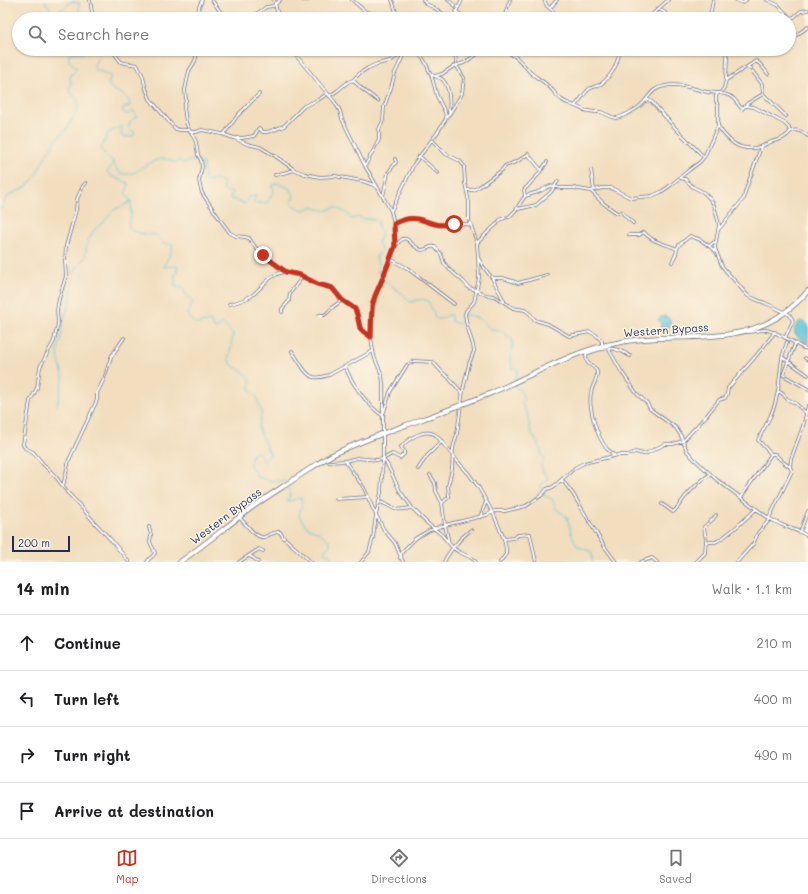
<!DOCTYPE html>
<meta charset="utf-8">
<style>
body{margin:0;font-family:Mali,sans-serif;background:#f6f6f6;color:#202124}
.scale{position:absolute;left:12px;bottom:10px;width:58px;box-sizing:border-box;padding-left:4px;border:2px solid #1b2f5e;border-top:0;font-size:11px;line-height:14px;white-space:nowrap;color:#1b2f5e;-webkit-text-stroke:3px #fcf5e5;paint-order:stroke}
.stop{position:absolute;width:12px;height:12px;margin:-9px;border:3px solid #c8321e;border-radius:50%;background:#fff}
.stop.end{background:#c8321e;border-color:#fff;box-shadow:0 1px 4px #0008}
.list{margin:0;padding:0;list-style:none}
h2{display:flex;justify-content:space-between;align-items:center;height:52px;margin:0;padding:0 16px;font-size:17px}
h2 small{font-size:13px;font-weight:400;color:#757577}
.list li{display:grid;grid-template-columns:26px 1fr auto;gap:12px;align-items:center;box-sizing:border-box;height:56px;padding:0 16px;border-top:1px solid #e0e0e0}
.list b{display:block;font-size:15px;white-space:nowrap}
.list em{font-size:13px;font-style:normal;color:#757577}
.icon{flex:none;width:22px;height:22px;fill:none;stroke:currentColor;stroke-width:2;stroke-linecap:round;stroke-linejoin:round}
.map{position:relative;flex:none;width:808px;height:562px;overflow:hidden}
.search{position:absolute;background:#fff;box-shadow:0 1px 3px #0004;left:12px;right:12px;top:12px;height:44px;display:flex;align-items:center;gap:10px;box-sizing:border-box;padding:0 14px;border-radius:22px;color:#757577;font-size:15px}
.sheet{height:276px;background:#fff}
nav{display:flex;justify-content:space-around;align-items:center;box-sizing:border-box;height:56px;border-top:1px solid #e0e0e0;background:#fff;font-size:11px;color:#757577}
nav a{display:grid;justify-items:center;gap:2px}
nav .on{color:#c8321e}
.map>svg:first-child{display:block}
</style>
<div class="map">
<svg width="808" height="562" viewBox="0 0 808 562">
<rect width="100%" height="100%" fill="#fcf5e5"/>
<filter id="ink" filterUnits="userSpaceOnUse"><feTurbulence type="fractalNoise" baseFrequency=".025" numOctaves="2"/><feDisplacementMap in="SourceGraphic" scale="8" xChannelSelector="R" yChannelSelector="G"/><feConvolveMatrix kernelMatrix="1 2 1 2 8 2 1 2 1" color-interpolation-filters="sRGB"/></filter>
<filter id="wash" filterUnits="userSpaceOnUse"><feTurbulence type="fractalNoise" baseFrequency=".012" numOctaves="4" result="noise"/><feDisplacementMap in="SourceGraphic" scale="16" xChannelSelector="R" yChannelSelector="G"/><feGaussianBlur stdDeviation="0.9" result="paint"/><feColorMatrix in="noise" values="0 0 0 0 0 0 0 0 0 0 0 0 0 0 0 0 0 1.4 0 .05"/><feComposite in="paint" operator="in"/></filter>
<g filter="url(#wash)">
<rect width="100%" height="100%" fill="#f2debf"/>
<path fill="#60c8dc" stroke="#3e7c9d" d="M664 316C671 319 673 320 668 328L662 329 660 327 661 323 658 320 661 317Z
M800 321 803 322 808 325V343L803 341 795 334C794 329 796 324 800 321Z"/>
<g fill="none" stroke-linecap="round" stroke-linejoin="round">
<path stroke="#60c8dc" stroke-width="1" d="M46 0 45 2 51 10 57 12 64 8 71 1 79 3V15L73 19
M73 49V52L83 53 94 50 100 53 94 65 95 70 105 73 111 77 108 84C114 95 129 91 130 106L124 108 122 111 126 114 134 112 137 116 131 121 128 127 135 133 133 136 124 137 121 135 122 126 108 133 101 148 105 155 113 161 112 166 107 172 111 176 128 183 129 185 125 193 131 201V217L128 225 133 231 148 235 155 234 164 244H173L172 250 163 267 178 266 175 277V287L183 288 186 295 193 302 187 313 189 318 196 324 210 321 214 328 217 329 222 323 233 334 231 347 228 359 233 366 244 372 251 380 250 390 257 397 259 406 262 412 258 428 264 442 270 454 264 462 258 451 252 454 250 465 257 477 271 481H285L286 483
M113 161 117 170 120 173C124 174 128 175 132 173 138 172 141 168 146 165 155 160 166 155 175 163L178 160 184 163 195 160 203 163 205 181 212 180 223 181V190L232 193 230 198 239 202 245 204 248 197 256 196 253 201 254 203H267L274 191 272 186 277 183 291 189 294 196 291 202 294 206 304 210 312 207 326 211 335 207 348 214 352 219 358 217 362 219H373L378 222V228L382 232 378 243 382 251 376 256 378 265 377 270 382 279 403 294 410 302C415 301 425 297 429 302 430 303 430 306 431 308 434 312 434 312 434 317 439 322 445 317 450 314L451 316V321L455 323 461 324C462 321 462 319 460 317L461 316C471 312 484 321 490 329L501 330 505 334 513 341 510 360 512 364 511 369 515 368 518 370 515 380
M0 209 3 207 5 200 8 196 26 187 36 176 43 160 53 144 58 137 66 130 76 113 78 108V100L70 92 69 89 71 83 70 77 76 68C73 62 67 64 69 55L72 53
M515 383V387L521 391 524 400 521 403 527 413 531 432 538 444 544 460 541 463 543 472 548 478 546 481 540 486 545 496 552 499 556 509 567 517 571 533 577 546 592 552V562
M57 405 63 379V376L58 357V350L61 338 63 320 70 303 72 282 74 272 77 267 83 260 85 257 87 242 95 229 104 222 110 214 114 210 120 207 125 205 131 201
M287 486 291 494 287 501C292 502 296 498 301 498L302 503 299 516 307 527 320 533 330 541V546L324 551V553L330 554 332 557 331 559V562"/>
</g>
</g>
<g filter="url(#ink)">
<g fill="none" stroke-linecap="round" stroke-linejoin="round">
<g stroke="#666c80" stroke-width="3.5">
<path id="street" d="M90 0 92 12 96 19
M212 0 219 10 227 19
M274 0 279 19
M303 0H308
M352 0 366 12 378 15 386 19
M392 0 396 12 395 19
M423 0 426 4 433 7 451 19
M448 0 458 8
M544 0 547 6 562 19
M736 0 743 3 746 0
M767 0 778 5 790 18 794 17 801 11 808 10
M550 8 557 0
M658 9 664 12 671 19
M456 12 460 14 464 19
M505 14 510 0
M197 19 199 7 202 0
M241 19 245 17 251 16 261 11 266 7 273 6 280 0
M454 19 456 12 462 0
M647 19 668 0
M711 19 710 16 713 0
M789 40 808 27
M111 49 121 62 125 63 137 65 143 76 145 86 150 99 171 124 176 129 180 130H189L191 132H196L202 130 222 134 234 138 247 144 260 147 275 156 295 170 305 174 320 177 335 176 362 181 371 184 377 187
M285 49 292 52 298 58 334 101 340 111 342 119 365 166 371 176 391 211 394 224 395 246 382 279 375 296 371 317V337L373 351 375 359 382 375 383 384V459L381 493 376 515 373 538 369 552 361 562
M412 49C416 52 421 55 424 60 427 64 428 70 431 74 434 77 439 77 442 79 450 86 450 103 449 112
M499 49C515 53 520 61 530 72 535 77 542 80 547 85 553 89 556 96 562 100 566 103 570 104 575 106 580 108 584 111 589 111 593 112 598 112 601 112 606 114 611 117 616 118 621 118 639 108 642 104 650 96 652 88 665 86 679 83 690 88 703 91 714 94 726 91 734 99 737 102 739 106 742 109L748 103 763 94 786 116
M295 55 297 54 296 49
M766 55 775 49
M747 67 750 68 762 84 763 94
M431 74 437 96 445 112 446 117
M435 76 442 74 454 66 464 63 480 52 484 49
M353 80 361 88 378 101
M726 80 756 61 760 64 768 74
M720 93 724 88 726 80 727 58 725 49
M329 96 337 91 348 82 353 80 360 73 368 68 377 64 390 61 400 54 412 52 418 49
M646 101 648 100 652 102 678 131 704 157
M575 106C580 100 584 94 589 89 593 87 597 86 601 84 612 76 618 63 620 49
M746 106 754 107 784 123 789 128 790 132C797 128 802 132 808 136
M718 126C729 142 739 152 760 147 764 146 767 143 771 142 780 139 783 140 790 132
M189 130 186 122 184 107 186 100 185 90 189 71 195 61 197 54V49
M191 132 196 142 198 155 201 160 202 167 199 180 200 186 202 193 219 218 230 233 236 236 245 237 249 238 255 247 263 255 286 272 300 275 316 283 331 287 334 289 342 300 355 309 357 314 360 328 363 331 371 337
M224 134 238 115 259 94
M236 138H242L254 136 259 128 263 132H266L271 131 284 126 304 106 318 100 327 94
M432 140 446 154 460 161 464 166 465 183 469 202V220L477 243 478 258 479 278 474 302 466 311 465 314 467 326 473 345 474 351 469 364 463 390 457 434 453 448 452 469 448 486 449 497 442 503 445 525 449 543
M419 156 438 173
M365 166 379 140V129L383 121 384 107 391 88 395 73 402 58 403 53
M591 170 594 190
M275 175 295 170
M680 178 685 179 693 187 703 192 710 199 714 205 719 225 715 247 716 251 722 266 726 271 748 296 772 306 790 315 793 321 785 338
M86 183 83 186 77 199 76 210 66 246 65 260 66 276 59 299 57 310 58 324 56 332 54 341 40 367 37 388 30 401 23 445 25 448 33 452 44 465 56 477 67 492 83 509 95 523 112 541 129 562
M467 190H473L479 187 502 170 505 166 518 161 528 154 541 170
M591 191 604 204 617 213 622 212 626 217 633 223
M383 196 388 173 396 162 395 159
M525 196 524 190 538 175 547 162
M518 209 536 205 551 192 558 181
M391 211 414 164 437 133 462 94 464 78 456 65 455 49
M394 224C403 218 415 217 425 221 430 222 434 224 439 225 450 225 460 222 471 225
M719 229 744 198 745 192 761 147
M629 235H639L642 233 644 232C646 235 649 237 652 239 660 244 669 245 677 249
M477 243 488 232 497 224 500 220 504 218 509 217 515 211 525 196 538 192 550 186 561 188H573L591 191 602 188H611L631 198 652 196 661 192 671 185 689 170 700 162 704 157 718 126V106L716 101V96L717 94
M396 245C407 233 406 240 416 247 418 248 420 250 422 250 428 250 429 245 435 247L441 254 444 263 450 270 464 282 469 288 476 290 486 295 494 296 513 308 525 310 530 314 535 320 548 324 569 336 590 332 596 335 602 341V345
M709 246 717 253
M390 259 407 268 454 304
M479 259 482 265 492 278 504 301
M672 262 676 254 677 249 679 245 690 236 701 240 709 246 714 242
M492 278H503L518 283 547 275
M229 304C236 303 250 298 255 293 264 285 272 273 285 272
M282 312V309L289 301 290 293 303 276
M319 315H324L327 313 333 307 342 300
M746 332C753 332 759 330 765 330 774 330 795 343 803 348L808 349
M795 344 783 375 808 389
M608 348 621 371 637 394 647 403 650 409 676 428 681 436 687 451 694 459 717 480 770 519 782 525 800 532 808 536
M292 351C295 356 298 360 301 365 309 378 314 380 329 375L373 351
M782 357 808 375
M805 358 808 360
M344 367 346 369C353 385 368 406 383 416
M778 391 783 394 787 399 795 403 806 413
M384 412 390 392 407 365 414 361 433 362 442 372 448 377 462 393
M771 454H775L783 462 790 467
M614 455C612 453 610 451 607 449 597 437 588 408 591 393 592 386 598 378 597 372 596 367 591 366 588 363 586 360 586 357 586 354 604 347 613 345 630 356
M383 459 387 464 400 491 413 509 427 523 442 535 453 548 459 552 470 557 476 562
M329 462 345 461
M418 469 427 456 442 441
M430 475 435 483 436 491 442 503
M561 481H563L573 494 604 546 616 562
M63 486 69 460 97 400V393L104 379 111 357 124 338
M741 497 770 456 771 454 758 440 770 417 775 404 778 391 782 357 787 342
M336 499 368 497
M379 502C386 503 389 507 395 509 400 511 407 508 412 508
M662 504 673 512C678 508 681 502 685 497 692 489 700 481 709 475H711
M239 517C245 523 256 539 264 537 270 535 274 531 280 532L283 537 311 562
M480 517 486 502
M769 518 792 471 790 467 791 459 803 426 808 406
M800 532 808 511
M504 539 514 538 518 535 530 534 536 562
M706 541 704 527 713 519 716 515
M249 556 252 557 258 562
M400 558 402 552 416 538 430 530 445 525 487 515 495 511H505L526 506 542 495 547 489 553 487 576 467 584 463 618 455H628L635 452 644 454 647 453 665 444H673L683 441 707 415 719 400 725 398 727 394 728 388 755 357 775 332
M147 562C149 558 153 557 155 553L150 542 151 535 149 527
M239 562 259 549 263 551
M403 562 395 543 384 530 373 509 364 488 345 461 357 458 377 460 383 459 392 454 400 458 404 454V451L401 447C409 438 426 427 437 436L458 462 469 474 479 488 494 515 504 539 506 549V554L500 562
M444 562C449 551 461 537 471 530
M641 562 652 558 657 562
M696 562 705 553 706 541C709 542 712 543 715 542 724 539 749 516 756 509
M737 562 753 544 758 533 770 519"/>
</g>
<g stroke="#666c80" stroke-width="5.5">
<path id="primary" d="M180 562C204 545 227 526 250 509 266 497 283 487 299 476 310 469 321 461 332 455 360 441 390 431 420 420 443 412 466 403 489 394 524 379 558 359 595 348 604 345 613 344 622 342 658 335 695 340 730 334 761 330 788 314 808 291"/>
</g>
<use href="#street" stroke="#fff" stroke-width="2"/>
<use href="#primary" stroke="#fff" stroke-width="4"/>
</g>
</g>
<g fill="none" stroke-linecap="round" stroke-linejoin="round" filter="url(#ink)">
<path stroke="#c8321e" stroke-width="5" d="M263 255 286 272 300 275 317 284 332 288 342 300 355 309 357 314 360 328 363 331 371 337 372 306 375 296 382 280 395 246 394 224C403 219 413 217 422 220 426 221 430 223 435 224 441 226 448 224 454 224"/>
</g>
<g text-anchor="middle" stroke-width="3" stroke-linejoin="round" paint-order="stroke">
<g font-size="11" fill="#1b2f5e" stroke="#fcf5e5">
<text transform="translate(666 330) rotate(-4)" y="4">Western Bypass</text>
<text transform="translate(226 516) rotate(-37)" y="4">Western Bypass</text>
</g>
</g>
</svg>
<div class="scale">200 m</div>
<div class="stop" style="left:454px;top:224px"></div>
<div class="stop end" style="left:263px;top:255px"></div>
<div class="search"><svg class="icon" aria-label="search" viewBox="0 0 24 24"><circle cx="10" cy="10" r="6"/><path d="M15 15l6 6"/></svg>Search here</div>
</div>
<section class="sheet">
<h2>14 min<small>Walk · 1.1 km</small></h2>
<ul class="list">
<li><svg class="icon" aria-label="ahead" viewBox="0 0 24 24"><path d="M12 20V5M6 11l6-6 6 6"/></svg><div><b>Continue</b></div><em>210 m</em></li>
<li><svg class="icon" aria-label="left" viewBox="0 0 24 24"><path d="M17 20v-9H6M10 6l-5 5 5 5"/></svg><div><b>Turn left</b></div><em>400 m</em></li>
<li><svg class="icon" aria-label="right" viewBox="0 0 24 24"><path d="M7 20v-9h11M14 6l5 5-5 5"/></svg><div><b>Turn right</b></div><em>490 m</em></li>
<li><svg class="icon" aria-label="arrive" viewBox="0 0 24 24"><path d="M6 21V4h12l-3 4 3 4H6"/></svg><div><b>Arrive at destination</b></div></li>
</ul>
</section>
<nav>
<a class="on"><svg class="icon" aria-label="map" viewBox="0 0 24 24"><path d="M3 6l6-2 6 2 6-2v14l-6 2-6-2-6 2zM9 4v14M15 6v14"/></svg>Map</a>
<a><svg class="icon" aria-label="directions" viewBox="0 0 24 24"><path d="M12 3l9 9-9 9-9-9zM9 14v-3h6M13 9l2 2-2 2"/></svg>Directions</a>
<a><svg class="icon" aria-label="saved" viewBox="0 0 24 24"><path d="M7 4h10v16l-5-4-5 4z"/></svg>Saved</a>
</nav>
